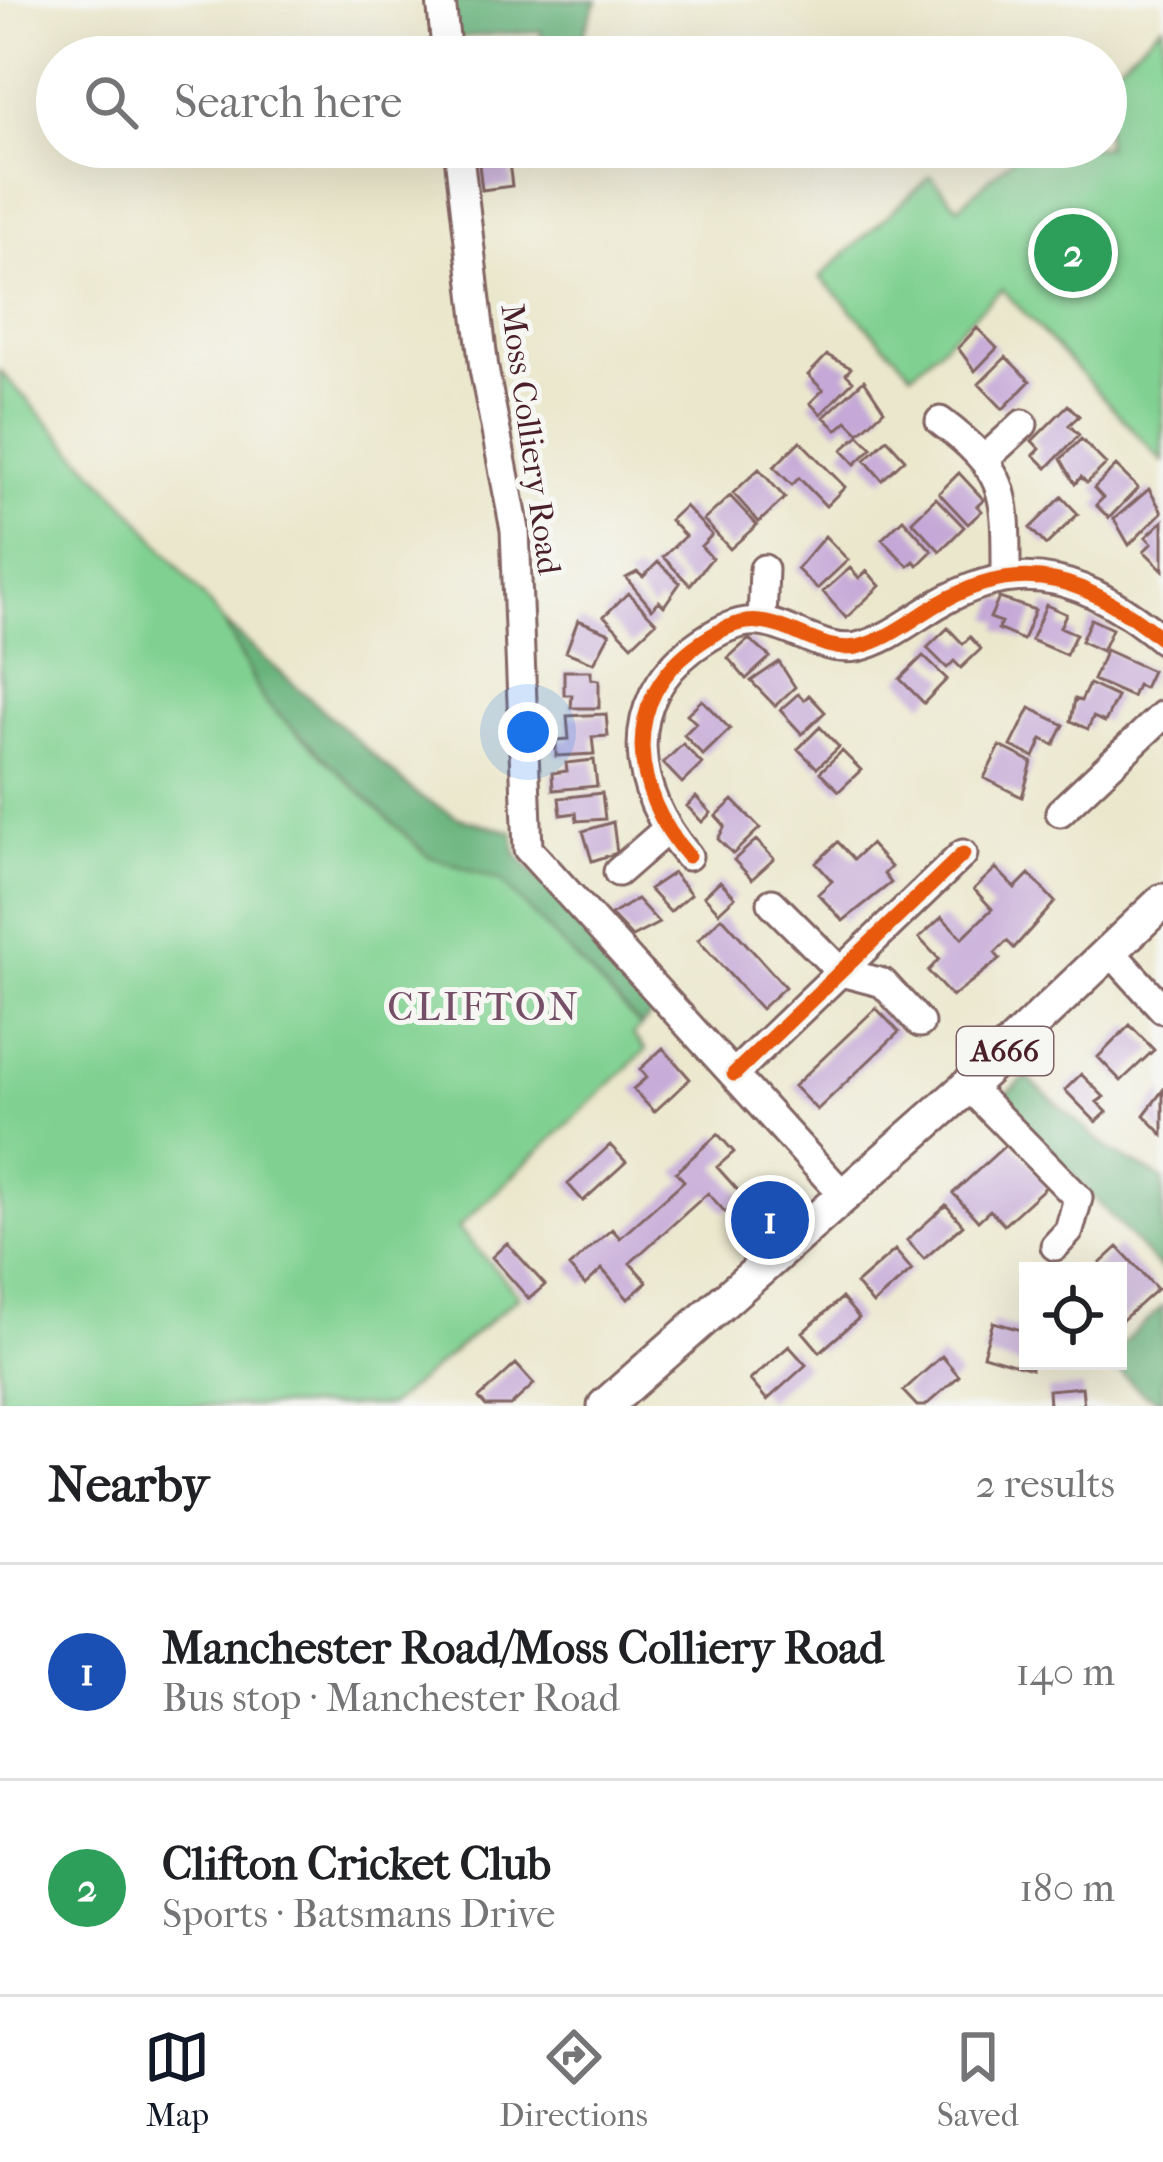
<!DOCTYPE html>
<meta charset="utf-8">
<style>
body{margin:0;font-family:"IM FELL French Canon",serif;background:#f2f2f2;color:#202124}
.controls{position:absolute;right:36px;bottom:36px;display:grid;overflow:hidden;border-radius:0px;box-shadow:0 12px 48px #0002}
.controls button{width:108px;height:108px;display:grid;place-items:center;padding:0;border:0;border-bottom:3px solid #e0e0e0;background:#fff;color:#202124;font:60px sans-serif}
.you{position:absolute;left:528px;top:732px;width:42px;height:42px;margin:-30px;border:9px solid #fff;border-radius:50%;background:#1a73e8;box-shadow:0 0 0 18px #1a73e833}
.badge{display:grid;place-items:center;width:78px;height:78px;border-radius:50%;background:#111827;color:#fff;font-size:39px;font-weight:700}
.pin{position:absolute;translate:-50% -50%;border:6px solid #fff;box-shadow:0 3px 12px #0006}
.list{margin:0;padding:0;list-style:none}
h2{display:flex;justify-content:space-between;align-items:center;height:156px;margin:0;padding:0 48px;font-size:51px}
h2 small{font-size:39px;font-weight:400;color:#757577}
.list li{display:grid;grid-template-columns:78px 1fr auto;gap:36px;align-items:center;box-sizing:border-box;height:216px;padding:0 48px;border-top:3px solid #e0e0e0}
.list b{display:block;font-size:45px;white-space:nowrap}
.list p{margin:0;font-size:39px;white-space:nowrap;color:#757577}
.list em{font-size:39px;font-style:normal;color:#757577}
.icon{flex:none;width:66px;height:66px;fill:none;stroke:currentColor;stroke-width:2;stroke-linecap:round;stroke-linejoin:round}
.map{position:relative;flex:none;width:1163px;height:1406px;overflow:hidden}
.search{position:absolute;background:#fff;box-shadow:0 12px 48px #0002;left:36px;right:36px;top:36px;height:132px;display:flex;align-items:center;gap:30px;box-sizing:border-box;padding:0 42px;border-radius:66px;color:#757577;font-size:45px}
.sheet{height:588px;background:#fff}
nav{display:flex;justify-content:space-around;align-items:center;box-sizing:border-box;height:168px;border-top:3px solid #e0e0e0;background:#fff;font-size:33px;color:#757577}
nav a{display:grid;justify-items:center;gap:6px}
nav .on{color:#111827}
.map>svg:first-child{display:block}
</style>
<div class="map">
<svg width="1163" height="1406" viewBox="0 0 1163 1406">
<rect width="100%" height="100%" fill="#f6f6f2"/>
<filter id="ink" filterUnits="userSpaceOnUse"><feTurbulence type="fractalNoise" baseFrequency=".00833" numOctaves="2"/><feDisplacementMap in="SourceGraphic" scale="24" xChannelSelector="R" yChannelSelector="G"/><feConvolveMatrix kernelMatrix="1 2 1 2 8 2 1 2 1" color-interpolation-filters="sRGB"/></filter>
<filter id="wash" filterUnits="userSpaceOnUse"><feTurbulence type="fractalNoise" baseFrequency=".004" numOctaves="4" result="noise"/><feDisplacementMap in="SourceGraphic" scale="48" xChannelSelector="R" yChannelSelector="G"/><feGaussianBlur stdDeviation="2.7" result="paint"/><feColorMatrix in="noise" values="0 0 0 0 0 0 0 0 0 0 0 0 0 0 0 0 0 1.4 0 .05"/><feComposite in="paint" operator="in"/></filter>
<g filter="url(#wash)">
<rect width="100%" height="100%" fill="#ebe7cc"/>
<path fill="#80d191" stroke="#65785e" stroke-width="3" d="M1163 24V462L1002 289 912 373 820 277 931 176 958 207 1025 147H1106V75Z
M0 371 138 518 224 622 264 701 428 856 500 879 641 1026 633 1035 646 1050 458 1228 519 1296 389 1406H0Z"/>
<path fill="#68b37b" stroke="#596953" stroke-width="3" d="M446 0H597L574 57H542L541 31 450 38Z
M224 622 419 796 459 818 513 832 516 854 658 1008 641 1026 500 880 428 856 264 701Z
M1026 1077 1110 1150 1163 1179V1272L1001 1098Z
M1163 1306V1402L1144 1394 1107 1361H1118V1348Z"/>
<g id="blocks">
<path fill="#c5a8d7" d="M496 43 498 57H468L467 46Z
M477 147H507L512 186 482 190Z
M977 328 997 348 975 371 958 348Z
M827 355 851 368 846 374 853 381 821 414 810 403 823 390 808 375Z
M1006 357 1030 381 1003 409 979 384Z
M864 380 884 410 859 433 847 421 837 430 824 417Z
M1068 405 1079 416 1069 425 1079 435 1047 468 1034 455 1040 449 1032 441Z
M859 435 872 448 855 464 842 450Z
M887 439 905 459 882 480 865 460Z
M1081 439 1106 464 1087 483 1081 477 1075 484 1061 459Z
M800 441 845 487 826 506 799 478 792 485 774 467Z
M1116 466 1138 488 1109 518 1096 505 1103 498 1094 488Z
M759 469 785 498 759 522 733 493Z
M959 473 984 500 977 506 982 511 968 524 939 493Z
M1149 489 1162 512 1129 545 1114 519Z
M730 496 757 525 730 549 704 520Z
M1062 497 1078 514 1046 545 1030 528Z
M936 498 964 527 940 551 912 521Z
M685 506 712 535 701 546 712 558 690 585 663 557 685 536 670 520Z
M903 519 932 551 918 565 914 561 908 566 882 539Z
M1163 521V570L1144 551 1152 543 1146 537Z
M825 536 848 560 817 589 797 569Z
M658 562 680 583 664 606 659 601 652 609 626 578 637 572 643 577Z
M850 568 859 578 867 571 880 586 846 618 823 592Z
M628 593 656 622 632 645 604 616Z
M999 598 1035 610 1023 640 998 629 1001 622 990 618Z
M1046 605 1066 614 1060 627 1076 634 1066 655 1031 640Z
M1091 619 1112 629 1102 651 1081 641Z
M578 620 610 633 594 663 566 652Z
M948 628 963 644 970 637 981 649 961 668 954 661 947 668 927 648Z
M749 639 770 657 746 679 728 658Z
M1106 650 1152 671 1144 688 1137 685 1132 697 1093 680Z
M923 656 947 679 924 703 900 679Z
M779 662 795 687 775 706 751 681Z
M564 671H591V679L599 680V708H571L572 695H564Z
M1089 684 1117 697 1105 722 1093 717 1088 729 1071 721 1075 699 1081 701Z
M798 694 804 700 809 695 825 712 802 734 780 710Z
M702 700 730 729 703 755 684 735 696 723 687 714Z
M1030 708 1064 725 1054 745 1042 739 1034 757 1011 746Z
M606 714 608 736 592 737 594 754 556 756V740L569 739 567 716Z
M820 727 839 747 817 768 798 749Z
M683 744 702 764 682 783 663 763Z
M1000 746 1032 762 1022 797 984 778Z
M842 751 861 770 839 791 820 772Z
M594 760 597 786 553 790 552 773 567 771 566 763Z
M602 793 605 819 577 821 576 813 561 815 559 798Z
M696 797 711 813 702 822 687 806Z
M733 800 760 828 733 854 718 839 725 826 716 816Z
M613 822 617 853 592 861 583 831Z
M756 840 774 859 752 879 734 860Z
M838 842 854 859 870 844 891 867 884 874 891 883 843 921 818 894 832 881 816 863Z
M996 868 1015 888 1029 874 1055 902 1014 948 1007 941 995 953 1000 959 952 997 928 971 939 959 919 938 942 917 962 938 992 909 974 889Z
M673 873 691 894 670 912 649 889Z
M720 881 735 897 719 912 704 896Z
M637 899 659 923 632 937 611 915Z
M722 917 785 987 761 1009 698 940Z
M876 1008 899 1032 817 1110 794 1086Z
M1130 1025 1154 1050 1121 1081 1098 1057Z
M663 1048 690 1079 654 1112 633 1089 647 1077 640 1069Z
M1081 1074 1104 1097 1097 1102 1107 1112 1096 1122 1065 1090Z
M1163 1090V1135L1144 1115Z
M718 1134 734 1152 717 1167 743 1196 725 1212 708 1193 630 1263 647 1282 628 1299 602 1269 585 1285 569 1267 612 1229 620 1238 684 1181 676 1172Z
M1010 1141 1049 1184 1004 1225 990 1210 978 1221 953 1193Z
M610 1145 626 1162 583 1201 568 1184Z
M946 1205 963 1225 924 1259 907 1240Z
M507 1243 545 1285 529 1299 492 1257Z
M1118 1247 1157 1289 1118 1324V1271H1092Z
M895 1250 912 1270 873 1304 856 1284Z
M842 1298 859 1318 820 1352 803 1332Z
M993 1322 1028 1332 1031 1369 983 1355Z
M789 1346 806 1365 767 1400 750 1380Z
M942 1356 959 1376 925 1406H917L903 1391Z
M516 1364 534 1384 510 1406H486L479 1398Z
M1082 1387 1084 1406H1049L1048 1390Z"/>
</g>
</g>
<g filter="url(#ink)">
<use href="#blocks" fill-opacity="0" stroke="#826563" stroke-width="3"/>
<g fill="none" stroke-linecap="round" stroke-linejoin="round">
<g stroke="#826563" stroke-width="33">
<path id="minor" d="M441 0 447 57
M458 147 484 369 515 530 528 849 844 1196
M940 421C1008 472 1006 492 1006 574
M986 458 1023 424
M762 621 764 569
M1060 812 1163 715
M688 856C632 791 620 704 693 648 712 634 736 619 760 622 794 625 822 653 857 647 886 641 913 619 938 604 1024 553 1090 580 1163 640
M618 872 666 830
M772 903 841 972 883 983 920 1023
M1110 951 1163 1009
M734 1074 963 854
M968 1086 1078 1198 1069 1231 1055 1246"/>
</g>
<g stroke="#826563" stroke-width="39">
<path id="major" d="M605 1406 968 1086 1163 901"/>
</g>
<use href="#minor" stroke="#fff" stroke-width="27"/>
<use href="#major" stroke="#fff" stroke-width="33"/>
<g stroke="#f6f6f2" stroke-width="22">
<path id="cycleway" d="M688 856C632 791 620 704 693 648 712 634 736 619 760 622 794 625 822 653 857 647 886 641 913 619 938 604 1024 553 1090 580 1163 640
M734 1074 963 854"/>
</g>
<use href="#cycleway" stroke="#e8590c" stroke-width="15"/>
</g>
</g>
<g text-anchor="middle" stroke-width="10" stroke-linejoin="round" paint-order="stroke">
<rect fill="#f6f6f2" stroke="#7e6067" stroke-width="3" x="957" y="1027" width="96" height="48" rx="9"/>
<g font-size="30" font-weight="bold" fill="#4a1f2b">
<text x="1005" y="1061">A666</text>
</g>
<g font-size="33" fill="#4a1f2b" stroke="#f6f6f2">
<text transform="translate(532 439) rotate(82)" y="12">Moss Colliery Road</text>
</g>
<g font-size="39" letter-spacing="3" fill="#754f67" stroke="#f6f6f2">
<text x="484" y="1020">CLIFTON</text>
</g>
</g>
</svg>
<div class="controls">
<button><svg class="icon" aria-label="locate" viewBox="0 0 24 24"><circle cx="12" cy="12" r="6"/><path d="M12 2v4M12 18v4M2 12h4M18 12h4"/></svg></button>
</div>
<div class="you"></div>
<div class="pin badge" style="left:770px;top:1220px;background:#1a4fb4">1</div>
<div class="pin badge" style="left:1073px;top:253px;background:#2e9e5b">2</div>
<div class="search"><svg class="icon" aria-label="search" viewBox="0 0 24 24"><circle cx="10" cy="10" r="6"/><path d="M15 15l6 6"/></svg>Search here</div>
</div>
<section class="sheet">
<h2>Nearby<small>2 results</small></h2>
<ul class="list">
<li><span class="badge" style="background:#1a4fb4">1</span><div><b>Manchester Road/Moss Colliery Road</b><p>Bus stop · Manchester Road</p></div><em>140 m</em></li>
<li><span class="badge" style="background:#2e9e5b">2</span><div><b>Clifton Cricket Club</b><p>Sports · Batsmans Drive</p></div><em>180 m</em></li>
</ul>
</section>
<nav>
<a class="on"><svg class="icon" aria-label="map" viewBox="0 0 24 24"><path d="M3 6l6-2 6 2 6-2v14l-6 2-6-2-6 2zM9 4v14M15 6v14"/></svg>Map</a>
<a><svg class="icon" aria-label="directions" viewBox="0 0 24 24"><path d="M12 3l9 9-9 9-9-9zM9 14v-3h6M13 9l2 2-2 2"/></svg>Directions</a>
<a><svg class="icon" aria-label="saved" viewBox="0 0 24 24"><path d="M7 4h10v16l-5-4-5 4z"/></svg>Saved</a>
</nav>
